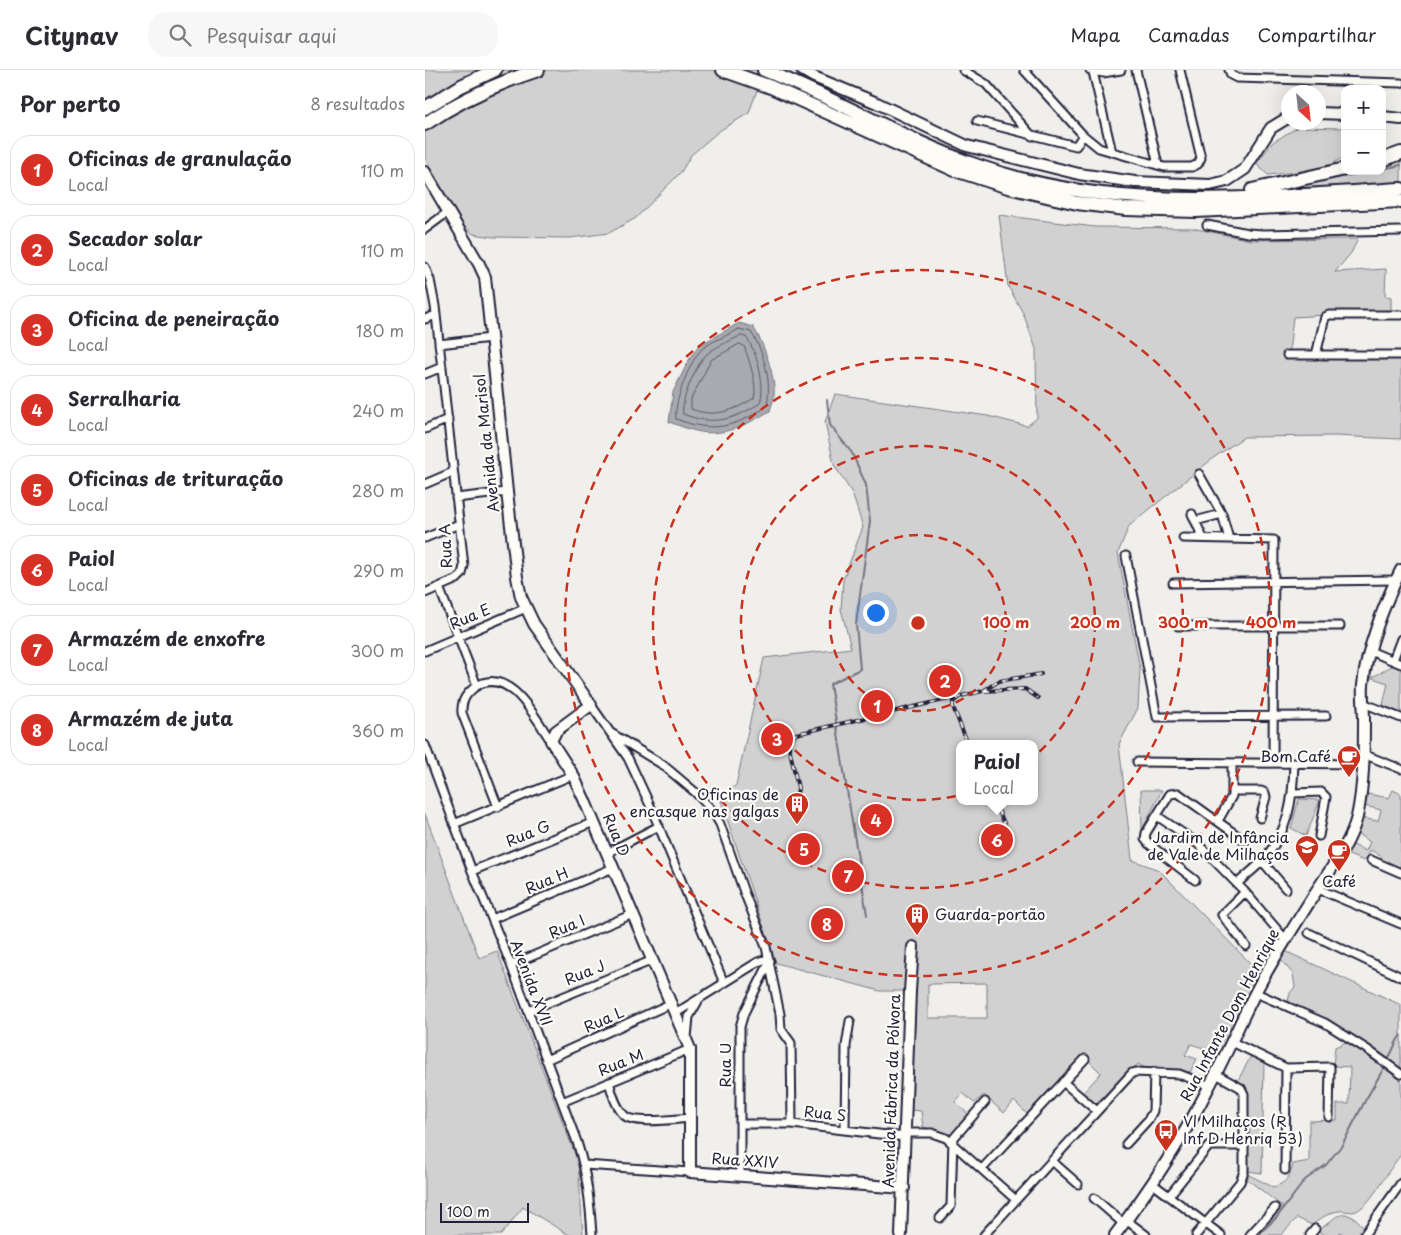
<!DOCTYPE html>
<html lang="pt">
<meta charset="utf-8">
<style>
body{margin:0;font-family:"Playpen Sans",sans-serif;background:#f7f7f7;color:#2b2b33}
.controls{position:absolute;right:15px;top:15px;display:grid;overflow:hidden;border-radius:10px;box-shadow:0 5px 20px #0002}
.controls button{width:45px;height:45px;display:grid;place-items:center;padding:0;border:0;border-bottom:1px solid #e1e1e2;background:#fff;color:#2b2b33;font:25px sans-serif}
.compass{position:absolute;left:856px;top:15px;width:45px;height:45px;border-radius:50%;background:#fff;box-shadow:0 5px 20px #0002;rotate:153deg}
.scale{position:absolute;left:15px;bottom:12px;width:89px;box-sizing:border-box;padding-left:5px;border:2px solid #22223b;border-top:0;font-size:14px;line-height:18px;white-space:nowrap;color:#22223b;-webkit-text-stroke:4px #fdfcf7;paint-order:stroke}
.you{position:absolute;left:450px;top:542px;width:18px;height:18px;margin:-12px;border:4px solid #fff;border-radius:50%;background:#1a73e8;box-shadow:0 0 0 8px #1a73e833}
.badge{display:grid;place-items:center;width:32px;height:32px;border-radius:50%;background:#d93025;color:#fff;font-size:16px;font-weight:700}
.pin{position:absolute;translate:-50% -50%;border:2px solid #fff;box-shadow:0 1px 5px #0006}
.popup{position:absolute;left:531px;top:670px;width:82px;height:65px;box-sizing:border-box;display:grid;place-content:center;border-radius:10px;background:#fff;filter:drop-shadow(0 1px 4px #0005);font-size:16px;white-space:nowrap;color:#7c7c81}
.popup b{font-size:19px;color:#2b2b33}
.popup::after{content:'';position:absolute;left:50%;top:100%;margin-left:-10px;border:10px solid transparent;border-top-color:#fff}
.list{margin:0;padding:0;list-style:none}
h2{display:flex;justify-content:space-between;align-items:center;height:65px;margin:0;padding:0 20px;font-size:21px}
h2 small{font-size:16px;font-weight:400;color:#7c7c81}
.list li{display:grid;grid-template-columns:32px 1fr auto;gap:15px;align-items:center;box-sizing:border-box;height:70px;margin:0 10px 10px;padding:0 10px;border:1px solid #e1e1e2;border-radius:20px}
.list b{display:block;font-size:19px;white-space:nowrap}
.list p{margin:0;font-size:16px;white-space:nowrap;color:#7c7c81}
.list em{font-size:16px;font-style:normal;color:#7c7c81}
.icon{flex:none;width:28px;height:28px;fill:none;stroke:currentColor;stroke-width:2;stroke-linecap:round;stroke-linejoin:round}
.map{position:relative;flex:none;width:976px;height:1165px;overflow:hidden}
header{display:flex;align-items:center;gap:30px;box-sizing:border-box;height:70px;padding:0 25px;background:#fff;border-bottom:1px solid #e1e1e2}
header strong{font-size:24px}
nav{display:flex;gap:28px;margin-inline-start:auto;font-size:18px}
.search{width:350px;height:45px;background:#f7f7f7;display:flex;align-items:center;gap:12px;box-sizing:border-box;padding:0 18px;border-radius:20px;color:#7c7c81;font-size:19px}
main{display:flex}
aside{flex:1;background:#fff}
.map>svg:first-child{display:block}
</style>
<header>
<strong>Citynav</strong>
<div class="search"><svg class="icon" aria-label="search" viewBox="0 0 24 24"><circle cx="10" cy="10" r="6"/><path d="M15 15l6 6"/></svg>Pesquisar aqui</div>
<nav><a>Mapa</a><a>Camadas</a><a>Compartilhar</a></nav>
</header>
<main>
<aside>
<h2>Por perto<small>8 resultados</small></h2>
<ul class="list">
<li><span class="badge">1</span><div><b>Oficinas de granulação</b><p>Local</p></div><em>110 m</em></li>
<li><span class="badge">2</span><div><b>Secador solar</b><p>Local</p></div><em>110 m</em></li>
<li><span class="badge">3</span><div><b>Oficina de peneiração</b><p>Local</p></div><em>180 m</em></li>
<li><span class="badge">4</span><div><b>Serralharia</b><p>Local</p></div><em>240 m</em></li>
<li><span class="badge">5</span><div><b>Oficinas de trituração</b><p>Local</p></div><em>280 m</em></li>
<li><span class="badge">6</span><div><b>Paiol</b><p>Local</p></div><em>290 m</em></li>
<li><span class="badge">7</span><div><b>Armazém de enxofre</b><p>Local</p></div><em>300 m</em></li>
<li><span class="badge">8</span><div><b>Armazém de juta</b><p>Local</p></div><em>360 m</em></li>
</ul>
</aside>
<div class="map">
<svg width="976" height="1165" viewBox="0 0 976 1165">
<rect width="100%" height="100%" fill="#f0efec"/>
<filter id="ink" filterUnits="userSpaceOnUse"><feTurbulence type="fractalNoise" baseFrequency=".02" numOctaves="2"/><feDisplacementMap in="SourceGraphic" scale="10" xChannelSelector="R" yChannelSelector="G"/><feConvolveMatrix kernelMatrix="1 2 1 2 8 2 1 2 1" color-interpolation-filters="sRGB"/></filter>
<g filter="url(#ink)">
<path fill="#d2d1d1" stroke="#7a7a86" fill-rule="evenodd" d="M0 0H339L324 43 294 61 266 85 256 102 211 148 184 163 145 168 69 167 48 164 39 156 0 89Z
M873 57 920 58V86L899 99 843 105 831 94 848 72Z
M976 88V113L971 111 969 113 854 119 921 101H957V92Z
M574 145 670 157 767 158 826 170 933 169 926 183 910 202 961 199 960 226 966 227V241L868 247 864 283 976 286V369L909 366 819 367 791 386 704 456 693 483 715 599 713 638 694 674 707 790 734 800 826 894 837 902 794 983 766 974 760 985 772 989 765 1002 722 999 713 994 670 1034 657 1024 676 1003 664 991 661 984 602 1044 589 1031 579 1043 559 1025 549 1033 538 1023 530 1032 544 1045 526 1065 498 1057 496 1041 485 1040 489 921H455L351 893 295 728 311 715 339 588 426 578 416 539 418 510 438 457 427 423 409 395 400 352 410 324 563 346 602 356 612 348 611 279 598 243 583 216ZM534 674H610V731H534ZM562 913V948H503V914Z
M970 595 976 597V643L958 635 963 613 944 607C954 606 960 598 970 595Z
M716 720H737L717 760Z
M968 720 976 724V796L971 798 956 791 957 787 946 780 939 791 921 784 926 774 941 781 945 772 931 763 936 748 953 751 956 740 940 736 943 724 964 728Z
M874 729 895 730 881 766 866 758Z
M0 744 54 888 72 881 153 1092 158 1165H144L98 1137 76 1165H0Z
M860 881 976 935V999L944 975 863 931 865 923 870 917 868 904 855 889Z
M921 972 940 982 976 1010V1085C963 1099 948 1132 933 1140 928 1144 921 1140 914 1141 904 1142 895 1149 887 1155L872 1148 856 1165H831L858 1137 822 1109 824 1105 848 1117C862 1113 865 1107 868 1094L884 1091V1051L912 1050V1034H924L925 997 908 996 910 977Z
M826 986 839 992 837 1103 822 1101 821 1021 812 1012Z
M921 1144 930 1148 939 1157 933 1165H920L915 1162 913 1165H900L893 1161 912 1146Z"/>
<path fill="#a9a9b0" stroke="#737381" d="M314 253 328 257C338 271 351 308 349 325 349 330 346 336 345 341 322 354 299 368 271 361 262 359 253 355 244 352L248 322 264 290 273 276Z"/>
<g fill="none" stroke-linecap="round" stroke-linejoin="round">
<path stroke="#58586a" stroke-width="1" d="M314 259 326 262C339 282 348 314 341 337 308 358 288 363 251 349 248 334 265 291 276 280 284 272 304 265 314 259Z
M315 266 321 267C332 282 341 316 335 333 309 350 288 356 258 344 255 331 271 296 280 286 287 278 305 271 315 266Z
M315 274 319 276C324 290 333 315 329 328 309 341 289 348 266 339V329L286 290Z"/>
<path stroke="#737381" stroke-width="2" d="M957 99 976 95
M901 110 946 101
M402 330 405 355 427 383 441 415 445 451 431 554 435 599 405 614 442 845
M962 992 973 969 976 965
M833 1165 852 1147 880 1110 901 1095 917 1075 940 1031 960 996"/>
<g stroke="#22223b" stroke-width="11">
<path id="street" d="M538 0 561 14 607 66
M599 0 658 65 674 78 739 97H767L773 94 776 88 755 0
M665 0 678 3 696 0
M711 0 733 95
M804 0 806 5 812 8 976 13
M668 2 687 82
M552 51 651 76 658 65
M782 155 823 163 838 164 976 161
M0 159 23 142
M0 197 5 210 10 236 39 496 37 504 32 509 0 523
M0 249 11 245
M14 274 66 268
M862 285H976
M891 285 900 247 904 245H976
M0 304 17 297
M0 359 23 349
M774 404 797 444 804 469
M0 414 28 402
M31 428 82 422
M767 444 778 468
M770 451 797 444
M0 468 34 454
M758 468 849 470 848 693
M701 486 732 647 901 646
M748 513 971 510
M14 517 52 616
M753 556H915
M0 581 101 538
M945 581 976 594
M968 590 976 569
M938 633 976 648
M166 635 203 688 224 733 299 913
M186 663 238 695 270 722 286 739 295 754 319 822 341 877 355 944 356 959 366 973 367 1054
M0 675 47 801 86 895 152 1072C162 1103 165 1133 167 1165
M938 684 976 699
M712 692 938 694
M807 721H836L840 723 841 727 835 748
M868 723 896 722 901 727 894 766
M73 737 37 643C36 631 41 624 50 617 84 594 111 649 126 671
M732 746 771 772 820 822 861 870
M793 751 807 726V693
M29 754 148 705
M182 783 234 756
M946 790 976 803
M837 791 861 819
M47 801 169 752
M770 810 724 774 720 769 721 763 745 724 753 723 820 771
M812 814C820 806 830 799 838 790 864 761 868 730 869 693
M893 819 976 854
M820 822 797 845 821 876
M67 849 188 798
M884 863 976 907
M86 895 208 844
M831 923 900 953 943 980 976 1004
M103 941 228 890
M251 943 333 892 339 890 345 891
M262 968 264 947 273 931
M807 972 861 998 905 997 904 1047
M121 990 247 933
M184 1012C187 1022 190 1036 199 1045 208 1055 251 1049 265 1048
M638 1012 672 1041
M137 1032 265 979
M315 1054H367L480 1067
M420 1060 421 976 425 951
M480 1063H507L521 1068 591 1130
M701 1074 723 1050 728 1041 729 1002
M627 1091 653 1114
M159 1095 265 1102
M557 1099 660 989
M860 1100 861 998
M315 1106V957L319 943 345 891
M728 1114 796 1165
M744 1126 784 1076H819
M669 1128 699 1154
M515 1148 526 1136 528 1069 560 1032
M701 1150 721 1165
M559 1165 707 1003 711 1002 754 1004 785 1016
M771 1165 815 1112 819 1101V1024L816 1018 791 1004
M825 1165 850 1138
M885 1165 890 1159
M939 1165 976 1113"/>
</g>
<g stroke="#22223b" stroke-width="14">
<path id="secondary" d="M377 0 389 7 452 33 542 76 654 104 710 112 785 115 802 111 820 99 846 58 864 47
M894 43 920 44
M957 47 976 49
M0 102 54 194 60 207 82 422 92 507 96 527 109 554 166 635 131 661 126 671 148 705 159 729 265 979V1102L479 1118
M476 1165 485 921 488 877
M690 1165C726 1118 758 1068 785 1015 805 978 820 939 841 903 857 875 875 847 892 820 907 797 925 774 932 747 939 715 939 681 939 649 939 638 937 626 938 615 941 580 960 532 976 500"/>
</g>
<g stroke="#22223b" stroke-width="16">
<path id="highway" d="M298 0 346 17 530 100 583 117 652 133 701 139 771 141 976 131
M339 0C412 29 479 70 553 96 691 145 833 127 976 119
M0 38 36 16 70 0
M0 54C35 30 73 13 113 0
M957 90 976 83
M827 120 920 99"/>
</g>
<use href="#street" stroke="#fdfcf7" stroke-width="7"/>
<use href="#secondary" stroke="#fdfcf7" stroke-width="10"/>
<use href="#highway" stroke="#fdfcf7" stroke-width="12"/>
<g stroke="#22223b" stroke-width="4">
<path id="rail" d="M558 621 574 611 616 604
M536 626 528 632V637L543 674
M569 731 587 770
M369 741 373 718 363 672 371 664 558 621 600 619 613 628"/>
</g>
<use href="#rail" stroke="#fdfcf7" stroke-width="2" stroke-dasharray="5.5" stroke-linecap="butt"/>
</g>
</g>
<g fill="none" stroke="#c8321e" stroke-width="2.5" stroke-dasharray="9 6">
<circle cx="493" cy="553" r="88"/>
<circle cx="493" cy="553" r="177"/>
<circle cx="493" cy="553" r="265"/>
<circle cx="493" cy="553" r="353"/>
</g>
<defs>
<g id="cafe-pin" transform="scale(1.25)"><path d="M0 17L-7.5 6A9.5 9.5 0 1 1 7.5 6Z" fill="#c8321e" stroke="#fdfcf7"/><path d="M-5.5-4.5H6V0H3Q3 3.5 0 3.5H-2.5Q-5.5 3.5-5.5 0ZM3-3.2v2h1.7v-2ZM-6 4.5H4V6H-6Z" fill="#fff"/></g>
<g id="building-pin" transform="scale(1.25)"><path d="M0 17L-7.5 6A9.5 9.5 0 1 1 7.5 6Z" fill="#c8321e" stroke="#fdfcf7"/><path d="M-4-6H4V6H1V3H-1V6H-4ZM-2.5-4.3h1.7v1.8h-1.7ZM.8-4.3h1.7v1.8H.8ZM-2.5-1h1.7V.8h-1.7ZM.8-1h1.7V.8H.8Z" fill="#fff"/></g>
<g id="school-pin" transform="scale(1.25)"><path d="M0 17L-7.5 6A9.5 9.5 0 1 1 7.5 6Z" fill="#c8321e" stroke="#fdfcf7"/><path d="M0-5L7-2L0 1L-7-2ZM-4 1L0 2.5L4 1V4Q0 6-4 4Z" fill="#fff"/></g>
<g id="bus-pin" transform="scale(1.25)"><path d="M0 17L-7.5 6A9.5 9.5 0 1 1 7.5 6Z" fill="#c8321e" stroke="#fdfcf7"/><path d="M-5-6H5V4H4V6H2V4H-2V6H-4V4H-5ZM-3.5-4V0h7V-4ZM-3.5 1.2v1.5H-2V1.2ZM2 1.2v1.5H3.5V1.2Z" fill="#fff"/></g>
</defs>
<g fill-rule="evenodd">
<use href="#cafe-pin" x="924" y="687"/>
<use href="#building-pin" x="372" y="734"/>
<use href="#school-pin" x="882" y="777"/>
<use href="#cafe-pin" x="914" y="781"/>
<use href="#building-pin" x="492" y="845"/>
<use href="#bus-pin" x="741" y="1061"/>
</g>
<g text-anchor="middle" stroke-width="4.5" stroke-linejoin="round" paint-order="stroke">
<g font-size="15" fill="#22223b" stroke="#fdfcf7">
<text transform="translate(62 373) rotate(-96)" y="5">Avenida da Marisol</text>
<text transform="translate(21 476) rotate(-93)" y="5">Rua A</text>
<text transform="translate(45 547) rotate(-23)" y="5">Rua E</text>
<text transform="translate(103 764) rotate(-22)" y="5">Rua G</text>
<text transform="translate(191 765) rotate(67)" y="5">Rua D</text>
<text transform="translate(122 811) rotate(-23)" y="5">Rua H</text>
<text transform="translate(142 857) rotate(-23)" y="5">Rua I</text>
<text transform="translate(160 903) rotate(-22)" y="5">Rua J</text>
<text transform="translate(106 913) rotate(69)" y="5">Avenida XVII</text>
<text transform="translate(805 945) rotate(-62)" y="5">Rua Infante Dom Henrique</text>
<text transform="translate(179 950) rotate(-24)" y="5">Rua L</text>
<text transform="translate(196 993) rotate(-22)" y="5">Rua M</text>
<text transform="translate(301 995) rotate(-90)" y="5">Rua U</text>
<text transform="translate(467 1021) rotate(-88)" y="5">Avenida Fábrica da Pólvora</text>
<text transform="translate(400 1044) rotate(6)" y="5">Rua S</text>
<text transform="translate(320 1091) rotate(4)" y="5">Rua XXIV</text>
</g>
<g font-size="15" fill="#22223b" stroke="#fdfcf7" text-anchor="end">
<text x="906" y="692">Bom Café</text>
<text x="354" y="730">Oficinas de<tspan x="354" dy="17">encasque nas galgas</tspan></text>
<text x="864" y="773">Jardim de Infância<tspan x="864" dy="17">de Vale de Milhaços</tspan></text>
<text x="914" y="817" text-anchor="middle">Café</text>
<text x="510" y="850" text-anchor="start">Guarda-portão</text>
<text x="758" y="1057" text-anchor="start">Vl Milhaços (R<tspan x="758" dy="17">Inf D Henriq 53)</tspan></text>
</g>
</g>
<circle cx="493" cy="553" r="8" fill="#c8321e" stroke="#fdfcf7" stroke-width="2.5"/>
<g font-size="15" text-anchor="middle" font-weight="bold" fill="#c8321e" stroke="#fdfcf7" stroke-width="4.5" stroke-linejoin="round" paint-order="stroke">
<text x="581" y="558">100 m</text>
<text x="670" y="558">200 m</text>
<text x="758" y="558">300 m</text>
<text x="846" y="558">400 m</text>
</g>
</svg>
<div class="controls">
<button>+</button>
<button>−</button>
</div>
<svg class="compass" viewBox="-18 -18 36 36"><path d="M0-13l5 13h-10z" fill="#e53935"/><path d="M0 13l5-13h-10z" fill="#7c7c81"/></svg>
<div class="scale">100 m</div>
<div class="you"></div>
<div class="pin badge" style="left:452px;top:636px">1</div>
<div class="pin badge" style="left:520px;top:611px">2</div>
<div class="pin badge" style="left:352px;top:669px">3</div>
<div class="pin badge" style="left:451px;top:750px">4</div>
<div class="pin badge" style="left:379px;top:779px">5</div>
<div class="pin badge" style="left:572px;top:770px">6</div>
<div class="popup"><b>Paiol</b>Local</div>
<div class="pin badge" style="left:423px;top:806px">7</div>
<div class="pin badge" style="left:402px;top:854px">8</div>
</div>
</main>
